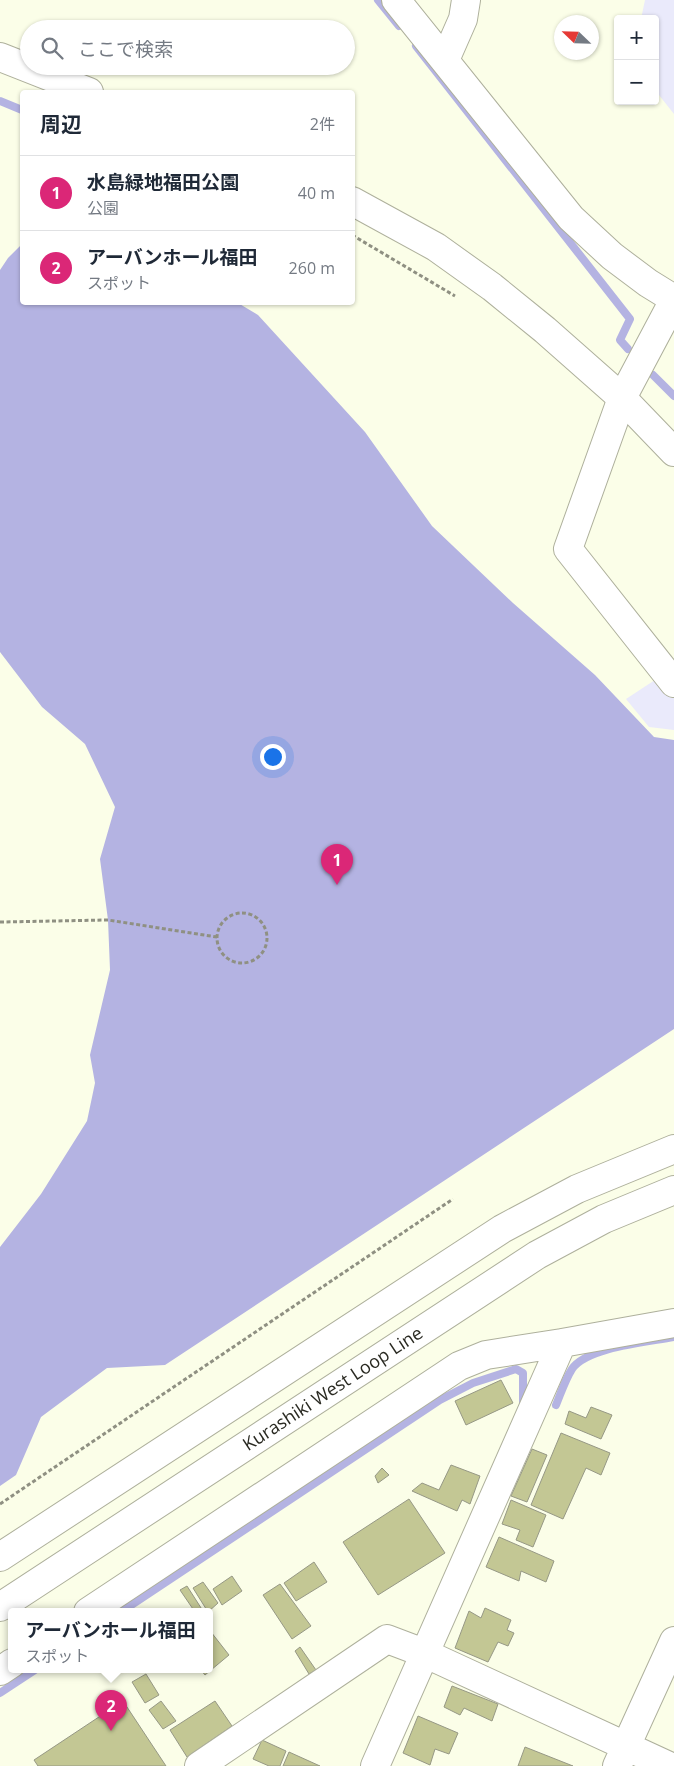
<!DOCTYPE html>
<html lang="ja">
<meta charset="utf-8">
<style>
body{margin:0;font-family:"Open Sans","Noto Sans JP",sans-serif;background:#f2f2f3;color:#1f2937}
.controls{position:absolute;right:15px;top:15px;display:grid;overflow:hidden;border-radius:5px;box-shadow:0 1px 4px #0004}
.controls button{width:45px;height:45px;display:grid;place-items:center;padding:0;border:0;border-bottom:1px solid #e0e1e3;background:#fff;color:#1f2937;font:25px sans-serif}
.compass{position:absolute;left:554px;top:15px;width:45px;height:45px;border-radius:50%;background:#fff;box-shadow:0 1px 4px #0004;rotate:293deg}
.you{position:absolute;left:272px;top:756px;width:18px;height:18px;margin:-12px;border:4px solid #fff;border-radius:50%;background:#1a73e8;box-shadow:0 0 0 8px #1a73e833}
.badge{display:grid;place-items:center;width:32px;height:32px;border-radius:50%;background:#db2777;color:#fff;font-size:16px;font-weight:700}
.pin{position:absolute;translate:-50% -41px;filter:drop-shadow(0 1px 2px #0008)}
.pin::after{content:'';position:absolute;top:26px;width:18px;height:15px;background:inherit;clip-path:polygon(0 0,100% 0,50% 100%)}
.popup{position:absolute;left:8px;top:1608px;width:205px;height:65px;box-sizing:border-box;display:grid;place-content:center;border-radius:5px;background:#fff;filter:drop-shadow(0 1px 4px #0005);font-size:16px;white-space:nowrap;color:#747a83}
.popup b{font-size:19px;color:#1f2937}
.popup::after{content:'';position:absolute;left:50%;top:100%;margin-left:-10px;border:10px solid transparent;border-top-color:#fff}
.list{margin:0;padding:0;list-style:none}
h2{display:flex;justify-content:space-between;align-items:center;height:65px;margin:0;padding:0 20px;font-size:21px}
h2 small{font-size:16px;font-weight:400;color:#747a83}
.list li{display:grid;grid-template-columns:32px 1fr auto;gap:15px;align-items:center;box-sizing:border-box;height:75px;padding:0 20px;border-top:1px solid #e0e1e3}
.list b{display:block;font-size:19px;white-space:nowrap}
.list p{margin:0;font-size:16px;white-space:nowrap;color:#747a83}
.list em{font-size:16px;font-style:normal;color:#747a83}
.icon{flex:none;width:28px;height:28px;fill:none;stroke:currentColor;stroke-width:2;stroke-linecap:round;stroke-linejoin:round}
.map{position:relative;flex:none;width:674px;height:1766px;overflow:hidden}
.search{position:absolute;background:#fff;box-shadow:0 1px 4px #0004;left:20px;top:20px;width:335px;height:55px;display:flex;align-items:center;gap:12px;box-sizing:border-box;padding:0 18px;border-radius:28px;color:#747a83;font-size:19px}
.panel{position:absolute;background:#fff;box-shadow:0 1px 4px #0004;left:20px;top:90px;width:335px;height:215px;border-radius:5px}
.map>svg:first-child{display:block}
</style>
<div class="map">
<svg width="674" height="1766" viewBox="0 0 674 1766">
<rect width="100%" height="100%" fill="#fbfee8"/>
<path fill="#eaeafb" d="M645 0H674V114L659 95 655 83V19H641Z
M658 678 674 698V730L649 727 626 699Z"/>
<path fill="#b4b3e2" d="M22 244V302L238 303 258 315 365 432 432 526 513 603 595 675 654 737 674 740V1029L165 1365 107 1368 41 1417 16 1475 0 1486V1247L41 1194 87 1121 95 1083 90 1055 110 970 108 920 100 859 115 807 85 744 42 707 0 652V270L8 258Z"/>
<g fill="none" stroke-linecap="round" stroke-linejoin="round">
<path stroke="#b4b3e2" stroke-width="8" d="M378 0 399 26
M416 46 630 319 620 340 628 349
M0 101 22 110
M653 375 674 396
M556 1405C561 1393 565 1380 572 1369 587 1347 648 1342 674 1337
M121 1612 440 1400 473 1383 516 1369 523 1373V1407
M0 1693 35 1670"/>
</g>
<path fill="#c3c794" stroke="#969885" d="M501 1380 513 1403 466 1425 455 1401Z
M591 1407 612 1415 601 1439 565 1424 569 1411 586 1418Z
M561 1433 610 1453 601 1475 586 1468 563 1519 531 1505Z
M532 1449 547 1455 527 1502 511 1496Z
M451 1465 480 1476 470 1504 462 1500 457 1511 412 1491 422 1483 439 1490Z
M382 1468 389 1475 378 1483 375 1476Z
M409 1499 445 1553 378 1595 343 1542Z
M511 1500 546 1515 533 1547 516 1540 520 1530 502 1524Z
M499 1537 554 1561 546 1582 521 1571 519 1581 486 1567Z
M314 1562 327 1582 296 1601 284 1583Z
M232 1576 242 1591 222 1605 213 1589Z
M203 1582 218 1603 208 1612 193 1588Z
M280 1584 311 1626 292 1639 263 1595Z
M187 1586 203 1611 202 1612H195L180 1590Z
M485 1608 511 1620 507 1630 514 1633 508 1646 498 1642 488 1662 455 1648 469 1611 481 1618Z
M211 1632 229 1655 205 1675 201 1670H210V1633Z
M300 1647 316 1670 309 1674 295 1651Z
M146 1674 159 1695 145 1703 132 1682Z
M452 1686 498 1704 492 1721 464 1708 460 1715 444 1707Z
M123 1701 166 1766H38L34 1760Z
M161 1701 176 1721 163 1729 149 1710Z
M215 1701 232 1726 187 1757 170 1730Z
M418 1716 458 1733 449 1754 435 1749 430 1765 403 1753Z
M262 1740 286 1751 280 1766H269L253 1759Z
M525 1747 573 1766H518Z
M289 1752 320 1766H283Z"/>
<g fill="none" stroke-linecap="round" stroke-linejoin="round">
<g stroke="#aeb09c" stroke-width="30">
<path id="minor" d="M396 0 571 218 612 256 648 283 674 299
M674 300 622 398 568 549 674 683
M88 1612 459 1366 486 1355 562 1343
M0 1671 12 1663
M199 1766 387 1639 424 1653 669 1766
M375 1766 562 1343 674 1323
M617 1766 674 1641"/>
</g>
<g stroke="#aeb09c" stroke-width="30">
<path id="tertiary" d="M0 57 89 92
M445 60 463 19 466 0
M352 201 436 247 492 287 545 330 622 398 674 452"/>
</g>
<g stroke="#aeb09c" stroke-width="30">
<g id="secondary">
<path d="M0 1557 502 1229 577 1189 674 1149"/>
<path id="s1" d="M0 1607 537 1255 604 1219 674 1190"/>
</g>
</g>
<path stroke="#8f9082" stroke-width="3" stroke-dasharray="4 2.5" stroke-linecap="butt" d="M352 235 455 296
M217 938a25 25 0 1 1 50 0a25 25 0 1 1-50 0Z
M0 922 108 920 217 937
M0 1504 453 1199"/>
<use href="#minor" stroke="#fff" stroke-width="28"/>
<use href="#tertiary" stroke="#fff" stroke-width="28"/>
<use href="#secondary" stroke="#fff" stroke-width="28"/>
</g>
<g text-anchor="middle" stroke-width="4" stroke-linejoin="round" paint-order="stroke">
<g font-size="18" fill="#2a2a22" stroke="#fff">
<text dy="6" stroke="none"><textPath href="#s1" startOffset="398">Kurashiki West Loop Line</textPath></text>
</g>
</g>
</svg>
<div class="controls">
<button>+</button>
<button>−</button>
</div>
<svg class="compass" viewBox="-18 -18 36 36"><path d="M0-13l5 13h-10z" fill="#e53935"/><path d="M0 13l5-13h-10z" fill="#747a83"/></svg>
<div class="you"></div>
<div class="pin badge" style="left:337px;top:885px">1</div>
<div class="pin badge" style="left:111px;top:1731px">2</div>
<div class="popup"><b>アーバンホール福田</b>スポット</div>
<div class="search"><svg class="icon" aria-label="search" viewBox="0 0 24 24"><circle cx="10" cy="10" r="6"/><path d="M15 15l6 6"/></svg>ここで検索</div>
<section class="panel">
<h2>周辺<small>2件</small></h2>
<ul class="list">
<li><span class="badge">1</span><div><b>水島緑地福田公園</b><p>公園</p></div><em>40 m</em></li>
<li><span class="badge">2</span><div><b>アーバンホール福田</b><p>スポット</p></div><em>260 m</em></li>
</ul>
</section>
</div>
